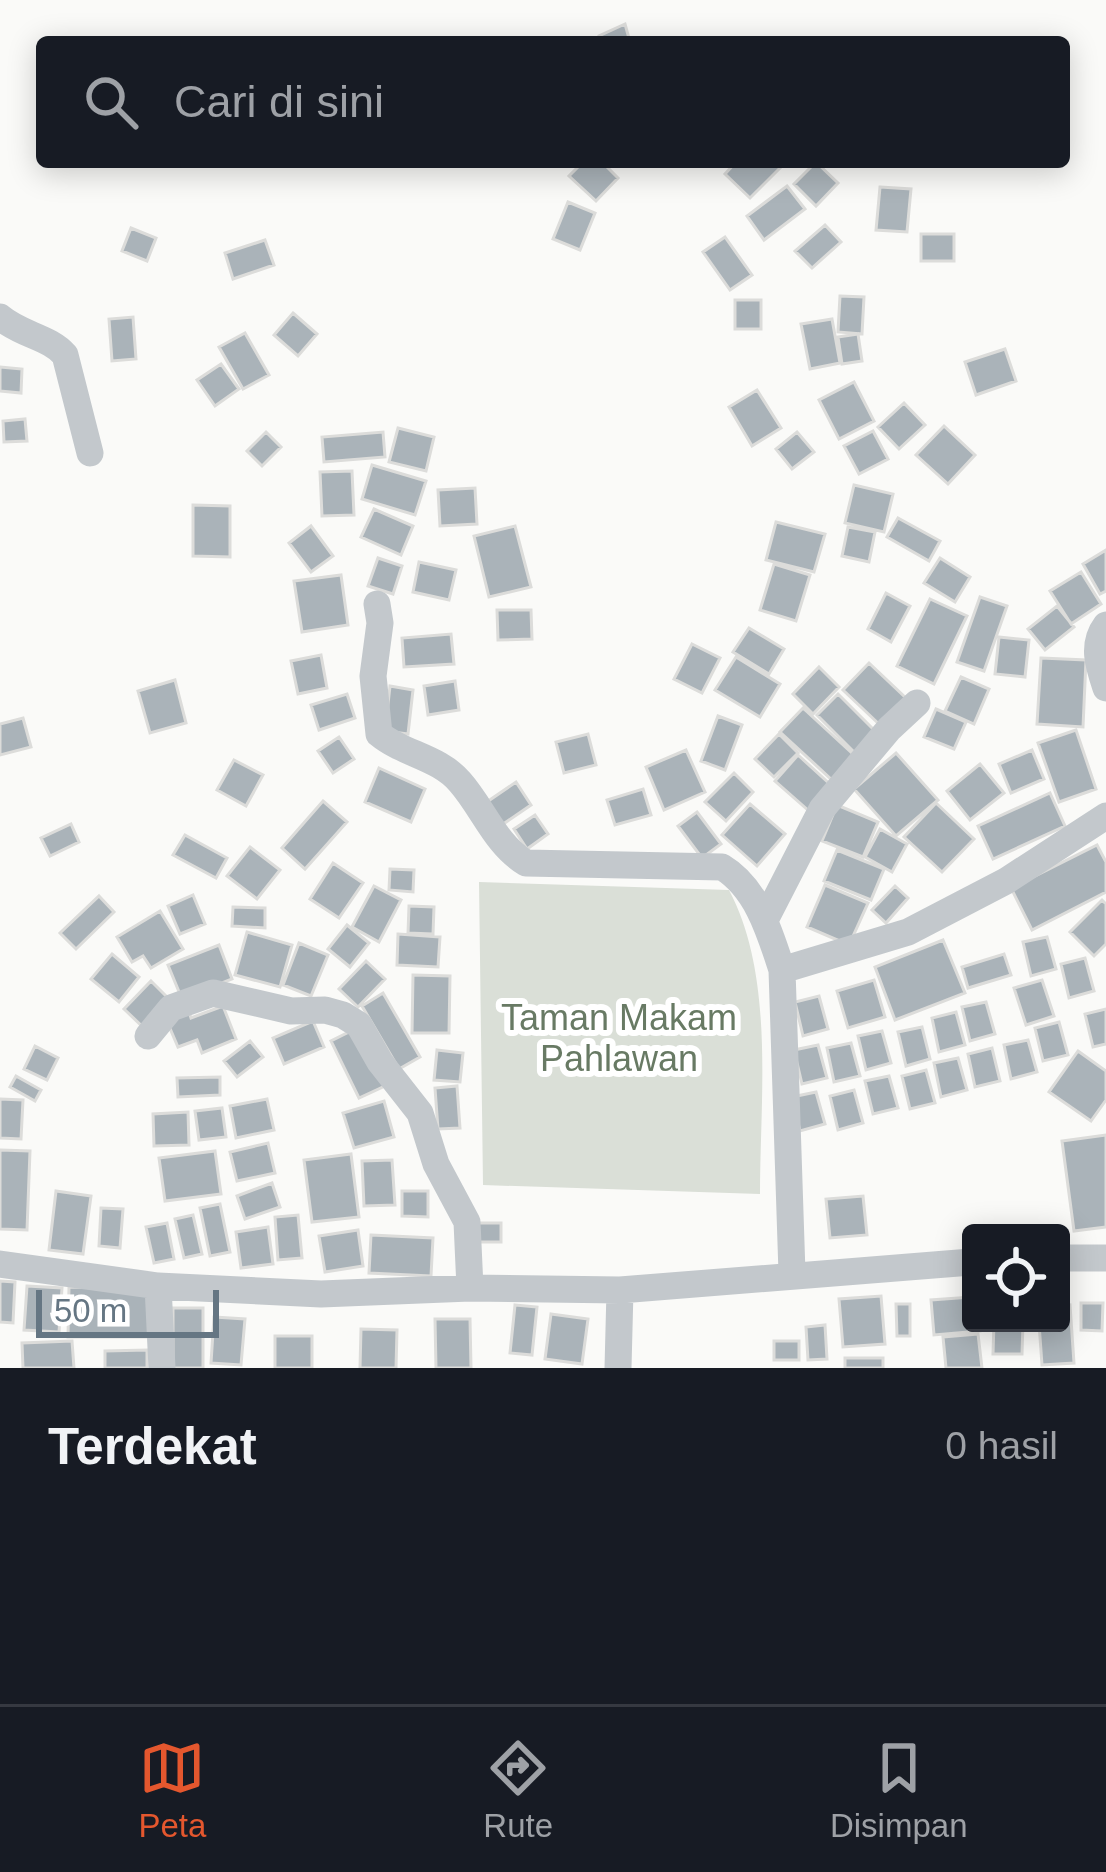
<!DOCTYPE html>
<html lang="id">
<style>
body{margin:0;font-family:Arial,sans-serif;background:#20242c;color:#f1f3f6}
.controls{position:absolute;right:36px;bottom:36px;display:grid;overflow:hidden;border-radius:12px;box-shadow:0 6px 30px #0003}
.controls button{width:108px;height:108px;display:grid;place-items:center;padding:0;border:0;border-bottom:3px solid #363941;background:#171b24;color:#f1f3f6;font:60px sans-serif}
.scale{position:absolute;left:36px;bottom:30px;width:183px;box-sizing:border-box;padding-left:12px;border:6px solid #657683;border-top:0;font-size:33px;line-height:42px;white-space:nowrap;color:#657683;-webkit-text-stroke:9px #fff;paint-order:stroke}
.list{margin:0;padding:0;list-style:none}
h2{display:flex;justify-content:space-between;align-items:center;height:156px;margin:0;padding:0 48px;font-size:51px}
h2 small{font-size:39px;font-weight:400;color:#9ea1a6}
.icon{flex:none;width:66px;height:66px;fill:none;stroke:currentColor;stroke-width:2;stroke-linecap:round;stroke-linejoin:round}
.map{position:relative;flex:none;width:1106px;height:1368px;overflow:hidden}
.search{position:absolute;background:#171b24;box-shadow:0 6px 30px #0003;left:36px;right:36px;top:36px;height:132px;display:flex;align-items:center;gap:30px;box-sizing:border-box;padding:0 42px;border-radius:12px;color:#9ea1a6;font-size:45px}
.sheet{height:336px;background:#171b24}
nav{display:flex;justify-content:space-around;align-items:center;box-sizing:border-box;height:168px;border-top:3px solid #363941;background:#171b24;font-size:33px;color:#9ea1a6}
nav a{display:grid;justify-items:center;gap:6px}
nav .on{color:#e4572e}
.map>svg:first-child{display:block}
</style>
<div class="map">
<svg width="1106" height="1368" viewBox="0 0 1106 1368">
<rect width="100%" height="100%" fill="#fafaf8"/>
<path fill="#dadfd7" d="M479 882 729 890C775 977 760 1097 760 1194L483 1185Z"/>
<path fill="#aab3b9" stroke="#dcdcda" stroke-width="3" d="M625 24 630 42H600L599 36Z
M583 162H602L618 178 596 201 569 176Z
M736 162H778L782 166 750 198 725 174Z
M816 162 838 183 816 206 794 184Z
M787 186 805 209 764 240 747 216Z
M880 187 911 189 907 232 876 230Z
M568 202 595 213 580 250 553 239Z
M825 225 841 242 812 268 795 251Z
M131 228 156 238 147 261 122 251Z
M921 234H954V261H921Z
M725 237 752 275 730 290 703 252Z
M265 240 274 265 233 279 225 253Z
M840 296 864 297 862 334 838 332Z
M735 300H761V329H735Z
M293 313 317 334 298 356 274 335Z
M133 317 136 359 112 361 109 319Z
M832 319 840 363 810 369 801 324Z
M245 333 269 375 243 389 219 347Z
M858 334 862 361 842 364 838 337Z
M1005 349 1016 381 976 395 965 362Z
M221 364 239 389 215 406 197 380Z
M0 367 22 369 21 393 0 391Z
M854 382 874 421 839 439 819 400Z
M757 390 781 428 752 446 729 407Z
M904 403 925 425 899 449 878 427Z
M25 419 27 441 4 442 3 421Z
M944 426 975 455 948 484 916 455Z
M398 428 434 437 426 471 389 462Z
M873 431 888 459 859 474 844 446Z
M266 432 281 447 262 466 247 451Z
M383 432 385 457 324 462 322 437Z
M797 432 814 452 792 469 776 449Z
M372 465 426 481 415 515 362 499Z
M352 471 354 515 322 516 320 472Z
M854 485 893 494 884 532 845 523Z
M475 488 477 524 440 526 438 490Z
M193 505 230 506V557L193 556Z
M374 509 413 526 401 555 361 537Z
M898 518 940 541 929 561 887 537Z
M776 522 825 534 814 572 766 560Z
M311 526 333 556 311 572 289 543Z
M515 526 531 587 489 597 474 536Z
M848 527 875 532 869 562 842 556Z
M1106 550V591L1100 594 1083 564Z
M378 558 402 566 393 594 368 586Z
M940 558 970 577 955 602 924 583Z
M419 562 456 570 449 600 413 592Z
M774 564 810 575 796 621 760 610Z
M1081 572 1101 604 1071 624 1050 591Z
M341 575 348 625 302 632 294 581Z
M886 593 910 606 891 642 868 629Z
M980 597 1007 606 984 671 957 662Z
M930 599 967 616 934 684 897 666Z
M1057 606 1074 627 1045 650 1028 629Z
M497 610H531L532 639 498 640Z
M749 628 784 649 769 674 733 652Z
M451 634 454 664 404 667 402 638Z
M999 637 1029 640 1025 677 995 674Z
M692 644 720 658 702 693 674 679Z
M321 655 327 688 298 694 291 661Z
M736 657 780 684 760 717 715 690Z
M1041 658 1086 660 1083 727 1037 724Z
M869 663 907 699 881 726 843 690Z
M819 667 839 687 813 714 793 694Z
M961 677 989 689 974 724 945 711Z
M175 680 186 723 150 733 138 691Z
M455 681 459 710 428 715 424 686Z
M390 686 413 690 408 734 385 731Z
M347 694 355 718 319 730 311 705Z
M838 694 876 732 855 753 817 715Z
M803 708 854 755 832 780 780 732Z
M936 709 966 722 954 749 924 737Z
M718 716 742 725 725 770 701 761Z
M23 718 31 747 0 755V724Z
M1076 730 1096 789 1059 802 1038 743Z
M588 734 596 765 564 773 556 742Z
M779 734 798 753 774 777 755 759Z
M339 737 354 759 333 773 318 751Z
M686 750 705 792 664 810 646 767Z
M1032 750 1044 779 1011 793 999 764Z
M896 753 938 800 896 836 854 789Z
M798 755 832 786 809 811 775 781Z
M234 760 263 775 246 806 217 790Z
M980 764 1004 793 970 820 947 791Z
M379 768 425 789 411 822 365 802Z
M734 773 753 792 726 821 705 802Z
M516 782 531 805 496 829 481 806Z
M643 789 651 815 615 825 607 800Z
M1050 793 1065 826 993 859 978 826Z
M323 801 347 822 305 869 282 848Z
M936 803 974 839 942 872 904 837Z
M750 804 785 834 757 866 722 835Z
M837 805 878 822 863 857 822 841Z
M697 812 721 844 702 858 678 826Z
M535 815 548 834 527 849 514 829Z
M71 824 79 842 50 856 41 838Z
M880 829 907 844 892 872 865 857Z
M185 835 227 858 216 878 173 855Z
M1097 845 1106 862V892L1032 930 1011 888Z
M250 847 280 870 257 899 227 876Z
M837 850 884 869 871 900 824 881Z
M333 863 363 883 339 918 310 899Z
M390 869 414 870 413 892 389 890Z
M825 885 868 903 849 945 807 927Z
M374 886 401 900 379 942 352 927Z
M895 886 908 898 886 923 872 910Z
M193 895 205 924 180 934 168 906Z
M99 896 114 912 76 949 60 933Z
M1102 900 1106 904V944L1094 956 1070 932Z
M409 906 434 907 433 934 408 933Z
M233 907 265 908V928L232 926Z
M160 911 183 949 151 968 143 956 132 962 117 937Z
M347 925 369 943 350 967 328 949Z
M247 932 292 945 280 987 235 975Z
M398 934 440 937 438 967 397 965Z
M1047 937 1056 969 1031 976 1023 942Z
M943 940 965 993 895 1020 875 967Z
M299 943 328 955 311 996 283 985Z
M219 945 232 979 182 999 168 965Z
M112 954 139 977 119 1002 91 979Z
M1004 954 1011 975 968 988 962 967Z
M1085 958 1094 991 1069 998 1061 964Z
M366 961 385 979 358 1007 339 989Z
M413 975 450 976 449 1033H412Z
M874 980 885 1017 848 1028 837 991Z
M1042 980 1054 1016 1026 1025 1014 988Z
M151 981 171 1001 145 1029 124 1009Z
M383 993 420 1057 399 1069 362 1006Z
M819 996 828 1029 803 1036 795 1002Z
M986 1002 995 1034 970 1041 962 1007Z
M223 1006 236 1039 202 1053 197 1040 178 1047 166 1019 188 1009 191 1018Z
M1106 1009V1044L1093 1047 1085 1014Z
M956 1012 965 1045 939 1052 932 1018Z
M313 1021 324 1047 284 1064 273 1038Z
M1059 1022 1068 1055 1043 1061 1035 1028Z
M359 1027 387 1085 359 1098 331 1041Z
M922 1027 930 1059 906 1066 898 1032Z
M882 1031 891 1063 866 1070 858 1036Z
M1028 1040 1037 1072 1011 1079 1004 1045Z
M250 1041 263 1057 237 1077 224 1061Z
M851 1043 860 1076 834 1082 827 1048Z
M818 1045 827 1078 802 1084 794 1050Z
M35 1046 58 1058 47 1080 24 1069Z
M992 1048 1000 1081 975 1087 968 1054Z
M437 1050 463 1053 460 1082 434 1080Z
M1078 1051 1106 1071V1100L1091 1121 1049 1092Z
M958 1058 967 1090 941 1097 934 1063Z
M926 1070 935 1103 910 1109 902 1076Z
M16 1076 41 1090 35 1101 10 1087Z
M889 1076 898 1108 873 1114 865 1081Z
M220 1077V1095L178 1097 177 1078Z
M457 1086 460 1128 438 1129 435 1088Z
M854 1090 863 1123 838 1130 830 1096Z
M816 1092 825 1124 800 1131 792 1097Z
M0 1099 23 1100 21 1139 0 1138Z
M267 1099 274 1130 236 1138 230 1106Z
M384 1101 394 1137 354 1148 343 1113Z
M222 1108 226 1137 199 1140 195 1111Z
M188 1112 189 1145 154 1146 153 1114Z
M1106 1135V1227L1074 1231 1062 1141Z
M268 1143 275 1173 237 1181 230 1152Z
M0 1150 30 1151 27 1230 0 1229Z
M215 1151 221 1194 165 1201 159 1158Z
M351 1154 359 1217 312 1222 304 1160Z
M392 1160 395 1205 364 1206 362 1161Z
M272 1183 280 1207 245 1219 237 1196Z
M56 1191 91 1196 83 1254 49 1250Z
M402 1191H428V1217L402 1216Z
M863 1196 867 1235 830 1238 826 1199Z
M220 1204 230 1252 210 1256 200 1208Z
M101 1208 123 1209 120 1248 99 1246Z
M193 1215 202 1254 184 1258 175 1219Z
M298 1215 302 1258 278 1260 275 1217Z
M167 1223 174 1259 154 1263 146 1227Z
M476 1223H501V1242H476Z
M268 1227 273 1264 241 1268 236 1232Z
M358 1230 363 1266 325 1272 319 1236Z
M371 1235 433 1238 431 1276 369 1273Z
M0 1281 15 1282 13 1323 0 1322Z
M27 1286 62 1288 59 1332 24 1330Z
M69 1287 152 1289 155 1337H68Z
M881 1296 885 1344 843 1347 839 1299Z
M971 1297V1323H979L980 1331 934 1335 931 1300Z
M1081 1303H1103L1102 1331 1081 1330Z
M896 1304H910V1336H897Z
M515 1305 537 1307 532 1355 510 1353Z
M1070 1305 1074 1363 1042 1365 1039 1323H1061V1306Z
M173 1308H203V1368H173Z
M551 1314 588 1319 582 1364 545 1359Z
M214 1317 245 1319 241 1365 211 1363Z
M435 1319H470L471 1368H436Z
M994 1323H1023L1022 1354H993Z
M825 1325 827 1359 808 1360 806 1327Z
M361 1329 397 1330 396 1368H360Z
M978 1334 982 1368H946L943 1337Z
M275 1336H312V1368H275Z
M72 1341 74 1368H23L22 1343Z
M774 1341H799V1360H774Z
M147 1350V1368H105V1351Z
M845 1358H883V1368H845Z"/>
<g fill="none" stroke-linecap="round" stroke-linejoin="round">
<path stroke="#c3c8cc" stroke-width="27" d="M0 317C21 335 50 337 65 355L90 453
M377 604 380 623 373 676 379 734C403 754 439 757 460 782 483 808 495 844 526 863L722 867C757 888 770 933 782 970
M1106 625C1091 645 1099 667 1106 688
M765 920 822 809 889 729 917 703
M148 1036 171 1008 213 993 291 1011 325 1010 343 1015 359 1025 380 1062 420 1113 436 1164 467 1222 470 1288
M1061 1258H1106
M0 1264 158 1286 321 1294 470 1288 620 1290 971 1262
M792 1273 782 970 908 932 1006 881 1106 816
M158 1286 162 1368
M618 1368 620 1290"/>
</g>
<g text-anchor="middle" stroke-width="12" stroke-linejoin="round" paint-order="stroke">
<g font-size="36" fill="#687a64" stroke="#fff">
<text x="619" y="1030">Taman Makam<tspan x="619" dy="41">Pahlawan</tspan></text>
</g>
</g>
</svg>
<div class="controls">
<button><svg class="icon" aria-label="locate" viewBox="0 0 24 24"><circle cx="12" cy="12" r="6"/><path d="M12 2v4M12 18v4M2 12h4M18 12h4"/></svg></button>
</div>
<div class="scale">50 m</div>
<div class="search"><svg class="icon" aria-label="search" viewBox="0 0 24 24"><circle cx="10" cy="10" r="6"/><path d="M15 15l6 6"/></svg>Cari di sini</div>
</div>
<section class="sheet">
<h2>Terdekat<small>0 hasil</small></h2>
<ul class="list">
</ul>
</section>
<nav>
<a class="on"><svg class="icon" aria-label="map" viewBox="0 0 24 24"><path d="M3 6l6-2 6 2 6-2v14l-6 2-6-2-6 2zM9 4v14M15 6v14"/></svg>Peta</a>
<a><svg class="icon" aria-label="directions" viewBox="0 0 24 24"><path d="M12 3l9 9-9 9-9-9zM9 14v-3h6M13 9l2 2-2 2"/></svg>Rute</a>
<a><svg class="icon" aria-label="saved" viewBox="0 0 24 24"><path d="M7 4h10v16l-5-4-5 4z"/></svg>Disimpan</a>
</nav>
